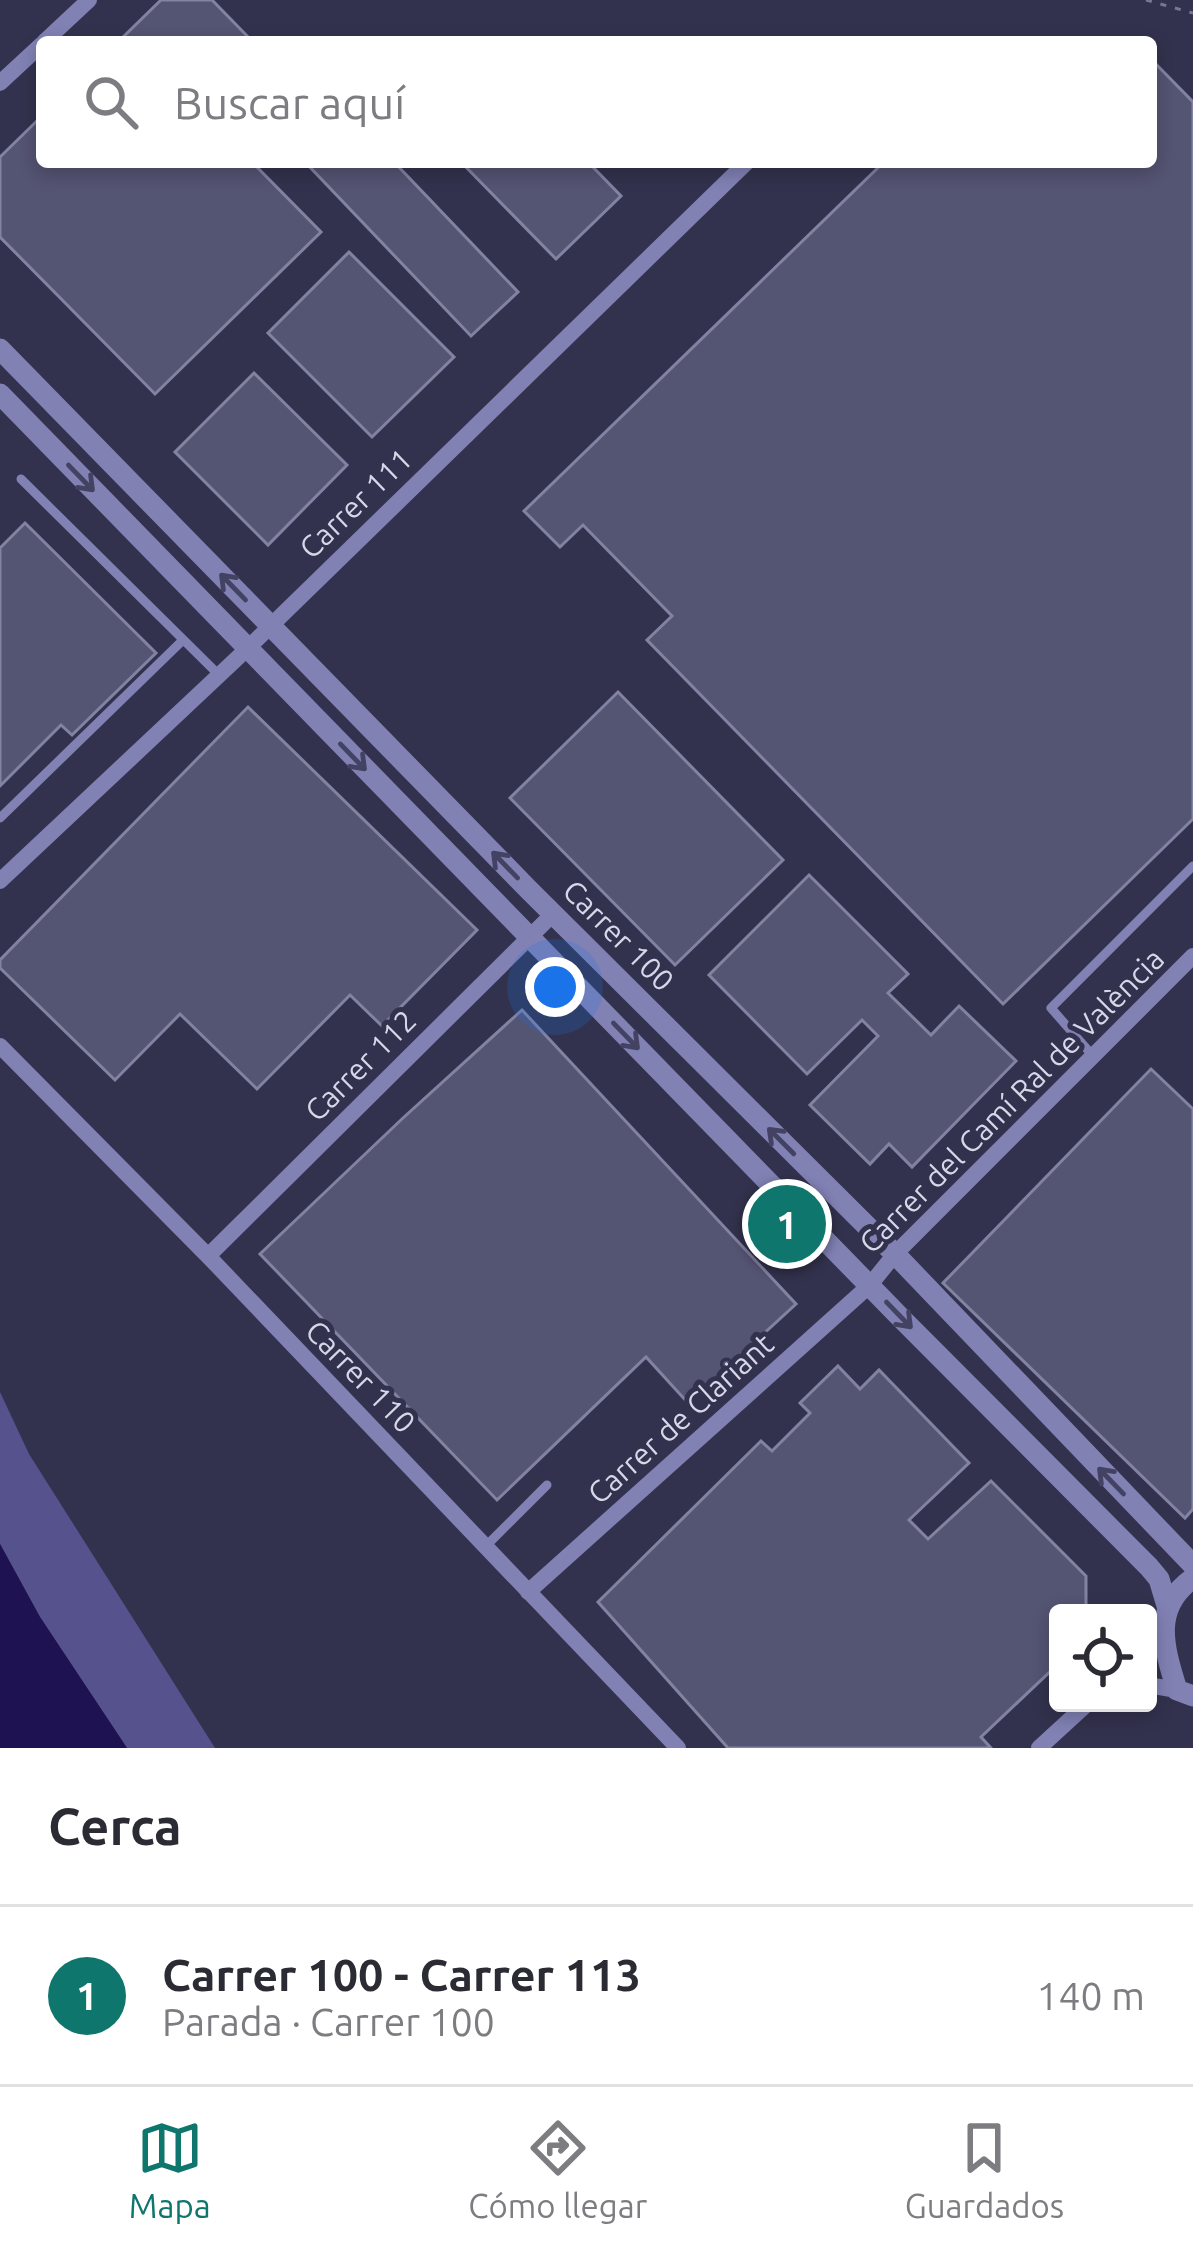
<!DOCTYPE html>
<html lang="es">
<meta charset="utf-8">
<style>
body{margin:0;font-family:Ubuntu,sans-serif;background:#f2f2f3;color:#2b2b33}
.controls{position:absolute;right:36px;bottom:36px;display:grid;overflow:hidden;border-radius:12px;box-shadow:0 6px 18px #0003}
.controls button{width:108px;height:108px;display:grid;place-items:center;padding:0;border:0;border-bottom:3px solid #e1e1e2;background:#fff;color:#2b2b33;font:60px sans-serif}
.you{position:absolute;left:555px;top:987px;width:42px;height:42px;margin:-30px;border:9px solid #fff;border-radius:50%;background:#1a73e8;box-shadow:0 0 0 18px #1a73e833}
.badge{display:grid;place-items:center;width:78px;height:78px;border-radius:50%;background:#0f766e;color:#fff;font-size:39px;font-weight:700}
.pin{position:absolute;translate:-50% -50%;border:6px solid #fff;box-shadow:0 3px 12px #0006}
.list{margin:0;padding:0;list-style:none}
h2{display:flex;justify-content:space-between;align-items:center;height:156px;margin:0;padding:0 48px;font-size:51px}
h2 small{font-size:39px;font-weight:400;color:#7c7c81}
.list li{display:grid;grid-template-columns:78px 1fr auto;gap:36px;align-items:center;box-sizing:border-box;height:180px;padding:0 48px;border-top:3px solid #e1e1e2}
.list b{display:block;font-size:45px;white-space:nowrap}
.list p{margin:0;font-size:39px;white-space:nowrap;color:#7c7c81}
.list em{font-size:39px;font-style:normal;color:#7c7c81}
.icon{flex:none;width:66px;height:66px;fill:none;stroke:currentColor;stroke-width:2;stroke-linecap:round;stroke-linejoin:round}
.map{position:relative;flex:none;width:1193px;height:1748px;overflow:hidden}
.search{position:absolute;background:#fff;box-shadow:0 6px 18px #0003;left:36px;right:36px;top:36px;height:132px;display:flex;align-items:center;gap:30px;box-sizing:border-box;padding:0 42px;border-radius:12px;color:#7c7c81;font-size:45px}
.sheet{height:336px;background:#fff}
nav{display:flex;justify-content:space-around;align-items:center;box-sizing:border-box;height:168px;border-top:3px solid #e1e1e2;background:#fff;font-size:33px;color:#7c7c81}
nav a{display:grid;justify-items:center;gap:6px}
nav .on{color:#0f766e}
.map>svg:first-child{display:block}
</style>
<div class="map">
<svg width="1193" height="1748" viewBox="0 0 1193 1748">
<rect width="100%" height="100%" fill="#33324e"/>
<path fill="#55528d" d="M0 1392 29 1454 215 1748H127L40 1617 0 1544Z"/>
<path fill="#1f1253" d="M0 1544 40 1617 127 1748H0Z"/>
<path fill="#545473" stroke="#8282a3" stroke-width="3" d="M161 0H212L253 42H118Z
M1151 59 1193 102V819L1003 1004 647 640 672 616 583 525 560 547 524 511 884 162H1151Z
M42 116V162H252L321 232 155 394 0 237V157Z
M305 162H394L518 292 471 336Z
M461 162H588L621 196 556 259Z
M349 252 454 357 372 437 268 333Z
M254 373 347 465 268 545 175 452Z
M25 523 156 653 72 735 61 725 0 786V548Z
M618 692 783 860 675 965 510 798Z
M248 707 477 930 382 1026 350 995 257 1089 180 1014 115 1080 0 968V960Z
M809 875 908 974 888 993 931 1035 959 1006 1016 1061 912 1167 889 1144 870 1164 810 1105 878 1036 862 1020 807 1074 709 975Z
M522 1010 796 1304 688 1403 646 1357 497 1500 260 1254 403 1118Z
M1151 1069 1193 1109V1509L1185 1518 943 1283Z
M838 1366 860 1389 879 1370 969 1463 909 1520 928 1539 991 1481 1086 1576V1613H1058V1664L981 1737 991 1748H728L598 1602 761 1441 772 1451 810 1413 800 1403Z"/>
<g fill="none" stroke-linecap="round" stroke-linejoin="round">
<path stroke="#77778e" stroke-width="3" stroke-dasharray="6 9" stroke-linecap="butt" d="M1146 0 1193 13"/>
<path stroke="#8181b4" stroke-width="9" d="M21 479 219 675
M0 818 183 640
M1093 1056 1051 1008 1193 866
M485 1547 547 1485"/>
<path stroke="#8181b4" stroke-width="16" d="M44 42 89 0
M0 83 42 44
M0 881 248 648 747 162
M0 1046 208 1256 678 1748
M208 1256 553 914
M528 1592 870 1285 895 1254 1193 956
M1148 1685 1177 1690
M1039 1748 1088 1703"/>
<path stroke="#8181b4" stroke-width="21" d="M0 349 528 889 895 1254 1193 1565
M0 394 900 1317 1149 1567 1159 1579 1168 1609
M1193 1578C1151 1608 1164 1648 1177 1690L1193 1696"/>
</g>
<defs><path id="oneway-shaft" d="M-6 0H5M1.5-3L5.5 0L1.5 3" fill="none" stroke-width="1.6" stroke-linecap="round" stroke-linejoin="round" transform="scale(3)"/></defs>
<g stroke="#434262">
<use href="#oneway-shaft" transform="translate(81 478) rotate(46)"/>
<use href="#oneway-shaft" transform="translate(233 587) rotate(-134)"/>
<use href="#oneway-shaft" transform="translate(353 757) rotate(46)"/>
<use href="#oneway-shaft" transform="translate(505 865) rotate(-134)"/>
<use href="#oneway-shaft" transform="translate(626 1036) rotate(46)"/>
<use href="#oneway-shaft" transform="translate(781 1141) rotate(-135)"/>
<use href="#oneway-shaft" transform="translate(899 1315) rotate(46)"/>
<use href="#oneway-shaft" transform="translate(1111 1481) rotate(-134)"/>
</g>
<g text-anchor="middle" stroke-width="10" stroke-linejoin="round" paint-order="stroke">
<g font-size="30" fill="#d6d7e9" stroke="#33324e">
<text transform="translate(356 504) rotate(-44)" y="10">Carrer 111</text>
<text transform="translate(618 936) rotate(45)" y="10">Carrer 100</text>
<text transform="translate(361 1066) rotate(-45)" y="10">Carrer 112</text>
<text transform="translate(1012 1101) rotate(-45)" y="10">Carrer del Camí Ral de València</text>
<text transform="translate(360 1377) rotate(46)" y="10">Carrer 110</text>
<text transform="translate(681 1419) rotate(-42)" y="10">Carrer de Clariant</text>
</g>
</g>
</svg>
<div class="controls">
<button><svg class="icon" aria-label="locate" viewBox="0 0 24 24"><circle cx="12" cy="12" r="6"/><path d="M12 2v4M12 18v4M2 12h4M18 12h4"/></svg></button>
</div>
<div class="you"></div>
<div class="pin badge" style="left:787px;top:1224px">1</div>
<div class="search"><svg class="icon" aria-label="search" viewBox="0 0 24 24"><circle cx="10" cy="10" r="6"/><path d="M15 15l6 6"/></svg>Buscar aquí</div>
</div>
<section class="sheet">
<h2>Cerca<small></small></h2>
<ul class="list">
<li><span class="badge">1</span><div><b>Carrer 100 - Carrer 113</b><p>Parada · Carrer 100</p></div><em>140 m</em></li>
</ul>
</section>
<nav>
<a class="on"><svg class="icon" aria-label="map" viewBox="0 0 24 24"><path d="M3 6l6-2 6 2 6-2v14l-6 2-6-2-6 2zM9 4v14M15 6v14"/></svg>Mapa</a>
<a><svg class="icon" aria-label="directions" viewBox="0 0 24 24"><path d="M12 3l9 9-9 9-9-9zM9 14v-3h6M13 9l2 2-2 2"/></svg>Cómo llegar</a>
<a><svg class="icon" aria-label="saved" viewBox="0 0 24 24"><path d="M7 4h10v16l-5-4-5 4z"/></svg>Guardados</a>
</nav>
